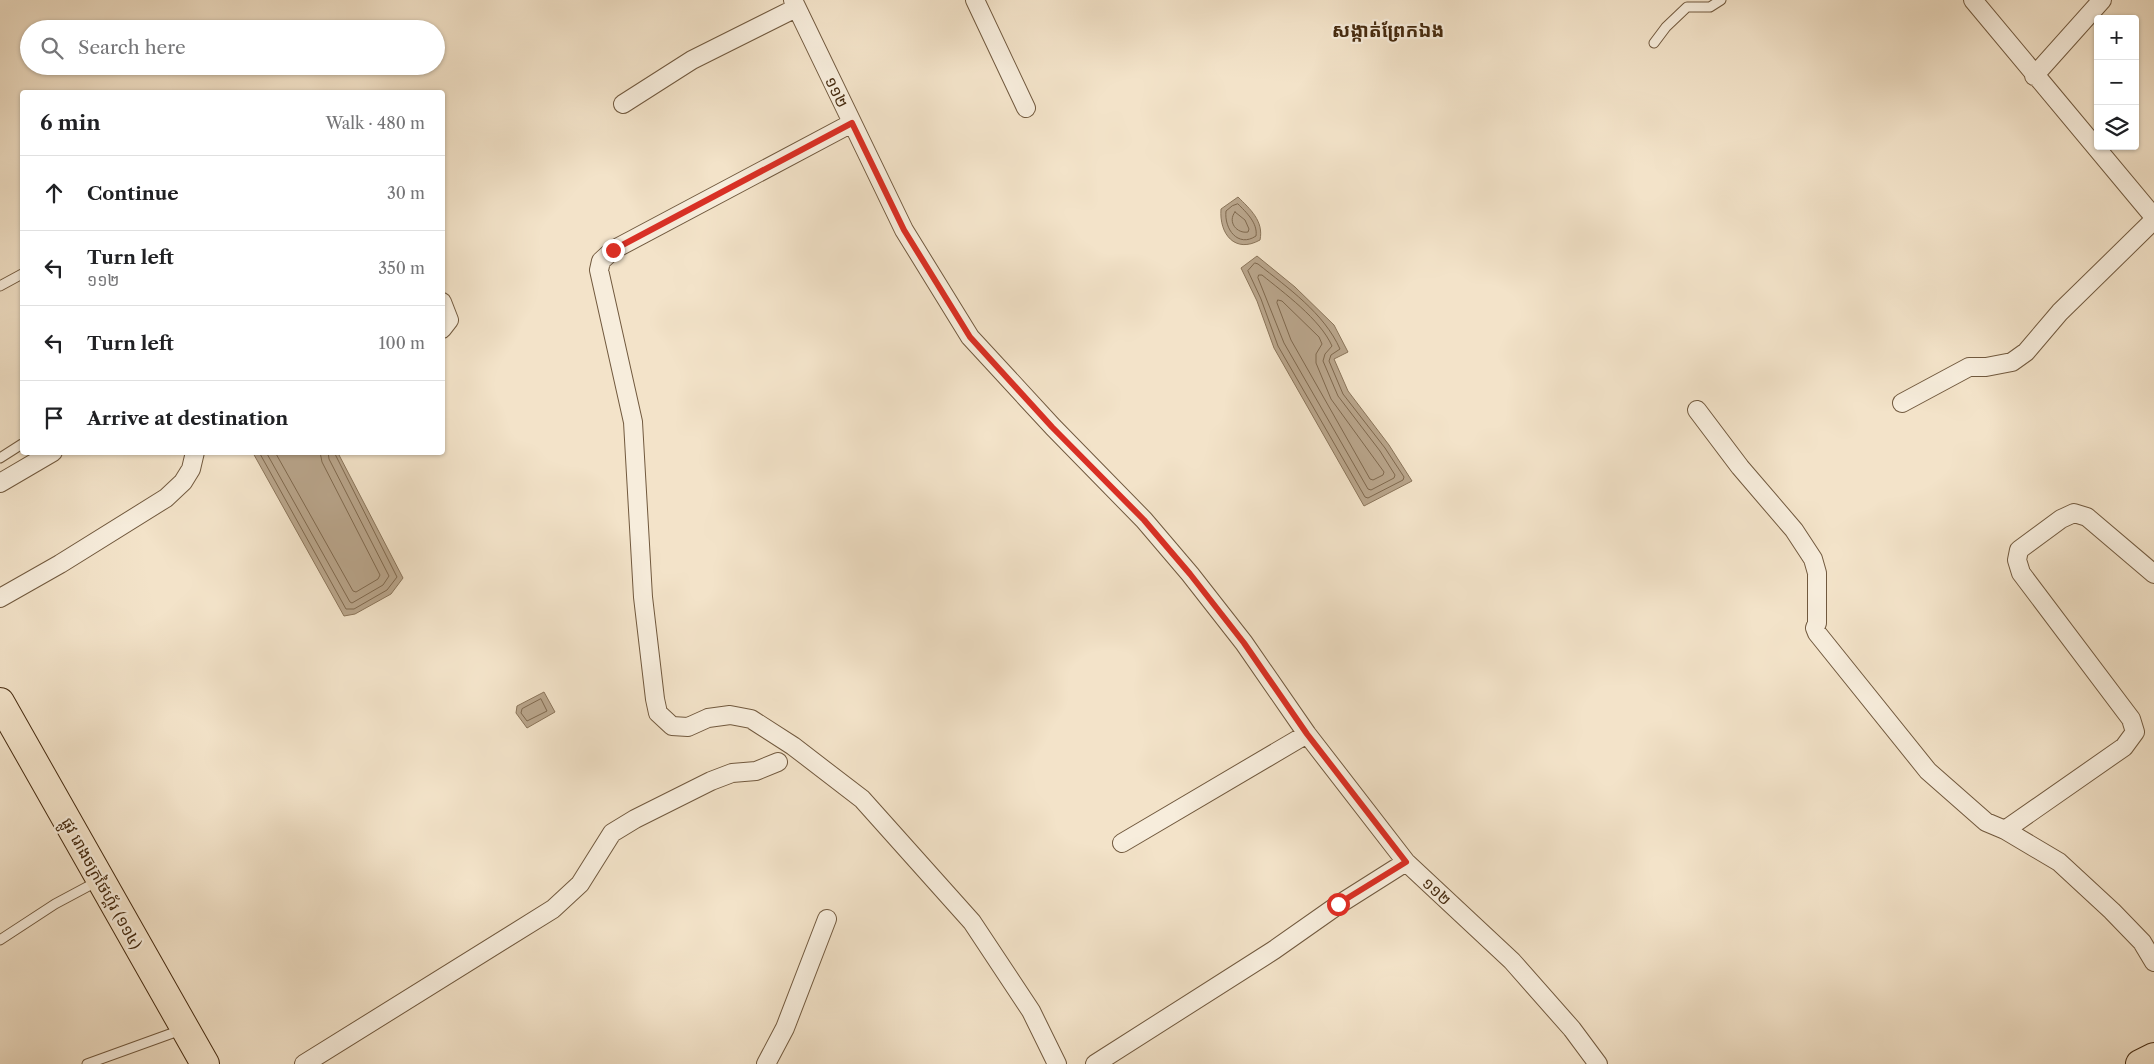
<!DOCTYPE html>
<meta charset="utf-8">
<style>
body{margin:0;font-family:"Libre Caslon Text","Noto Sans Khmer",serif;background:#f6f6f6;color:#202124}
.controls{position:absolute;right:15px;top:15px;display:grid;overflow:hidden;border-radius:5px;box-shadow:0 1px 4px #0004}
.controls button{width:45px;height:45px;display:grid;place-items:center;padding:0;border:0;border-bottom:1px solid #e0e0e0;background:#fff;color:#202124;font:25px sans-serif}
.stop{position:absolute;width:15px;height:15px;margin:-11px;border:4px solid #d93025;border-radius:50%;background:#fff}
.stop.end{background:#d93025;border-color:#fff;box-shadow:0 1px 5px #0008}
.list{margin:0;padding:0;list-style:none}
h2{display:flex;justify-content:space-between;align-items:center;height:65px;margin:0;padding:0 20px;font-size:21px}
h2 small{font-size:16px;font-weight:400;color:#757577}
.list li{display:grid;grid-template-columns:32px 1fr auto;gap:15px;align-items:center;box-sizing:border-box;height:75px;padding:0 20px;border-top:1px solid #e0e0e0}
.list b{display:block;font-size:19px;white-space:nowrap}
.list p{margin:0;font-size:16px;white-space:nowrap;color:#757577}
.list em{font-size:16px;font-style:normal;color:#757577}
.icon{flex:none;width:28px;height:28px;fill:none;stroke:currentColor;stroke-width:2;stroke-linecap:round;stroke-linejoin:round}
.map{position:relative;flex:none;width:2154px;height:1064px;overflow:hidden}
.search{position:absolute;background:#fff;box-shadow:0 1px 4px #0004;left:20px;top:20px;width:425px;height:55px;display:flex;align-items:center;gap:12px;box-sizing:border-box;padding:0 18px;border-radius:28px;color:#757577;font-size:19px}
.panel{position:absolute;background:#fff;box-shadow:0 1px 4px #0004;left:20px;top:90px;width:425px;height:365px;border-radius:5px}
.map>svg:first-child{display:block}
</style>
<div class="map">
<svg width="2154" height="1064" viewBox="0 0 2154 1064">
<rect width="100%" height="100%" fill="#f3e3c9"/>
<filter id="stains"><feTurbulence type="fractalNoise" baseFrequency=".004" numOctaves="4"/><feColorMatrix values="0 0 0 0 .2 0 0 0 0 .09 0 0 0 0 .02 0 0 0 .5 -.17"/></filter>
<radialGradient id="worn" r=".72"><stop offset=".6" stop-color="#630" stop-opacity="0"/><stop offset="1" stop-color="#630" stop-opacity=".3"/></radialGradient>
<path fill="#b8a48a" stroke="#8a7459" d="M1238 197C1250 209 1264 221 1260 240 1235 254 1219 234 1221 209Z
M1257 256 1295 287 1334 325 1348 352 1334 359 1348 391 1389 445 1412 481 1364 506 1274 348 1257 301 1241 268Z
M253 453H338L403 578 391 594 355 614 344 616Z
M544 692 555 712 527 728 516 713 517 706Z"/>
<g fill="none" stroke-linecap="round" stroke-linejoin="round">
<path stroke="#7f684d" stroke-width="1" d="M1238 204C1246 212 1258 223 1256 236 1238 248 1224 229 1226 211L1232 206Z
M1235 212 1245 220 1249 229 1248 232C1237 234 1227 222 1235 212Z
M1255 263 1258 264C1288 288 1324 313 1340 349L1331 355 1329 361 1343 394 1385 448 1404 477 1403 480 1368 498 1365 497 1278 346 1261 299 1248 271Z
M1259 275H1262C1284 293 1320 319 1332 346L1325 354 1323 361 1338 396 1380 451 1395 475 1394 478 1371 490 1368 489 1284 343 1258 278Z
M1278 300 1282 301 1319 337 1322 344 1316 354V363L1331 399 1384 472 1383 475 1373 480 1370 479 1291 340 1277 303Z
M259 452 346 609H354L387 590 397 577 334 452
M266 452 350 602 352 603 383 585 389 576 329 459 328 452
M275 452 353 591 356 592 378 579 380 575 322 462 320 452
M541 699 547 711 527 721 521 713 522 709Z"/>
<g stroke="#71593e" stroke-width="11">
<path id="lane" d="M1654 43 1666 27 1687 7H1710L1721 0
M0 286 22 274
M0 458 22 444
M0 940 55 904 98 881
M87 1064 181 1030"/>
</g>
<g stroke="#71593e" stroke-width="20">
<path id="street" d="M793 0 904 230 970 337 1053 427 1144 520 1190 574 1244 643 1307 734 1406 862 1512 961 1572 1029 1598 1064
M975 0 1026 108
M1973 0 2154 217
M2034 76 2102 0
M623 104 692 60 796 8
M852 123 613 250 601 261 599 270 633 422 643 597 655 699 658 713 672 726 688 727 708 718 730 715 751 719 793 746 862 799 972 922 1031 1011 1057 1064
M442 302 449 320 442 329
M1902 403 1969 367H1986L2012 362 2026 352 2060 312 2154 220
M1697 410 1740 467 1794 530 1813 559 1817 573V623L1815 628 1817 633 1928 771 1986 822 2005 830 2059 862 2112 911 2142 942 2154 962
M0 483 53 452
M0 598 60 564 166 498 183 482 191 469 195 452
M2005 830 2124 747 2135 732 2131 719 2021 573 2017 560 2019 550 2061 519 2074 513 2087 517 2154 574
M1122 843 1307 734
M304 1064 553 909 580 884 612 833 635 819 711 781 732 773 756 771 778 762
M766 1064 785 1028 827 919
M1095 1064 1274 950 1338 905 1406 862"/>
</g>
<g stroke="#462b10" stroke-width="30">
<path id="primary" d="M0 702 205 1064"/>
</g>
<g stroke="#462b10" stroke-width="30">
<path id="highway" d="M2140 1064 2154 1057"/>
</g>
<use href="#lane" stroke="#f7eddc" stroke-width="9"/>
<use href="#street" stroke="#f7eddc" stroke-width="18"/>
<use href="#primary" stroke="#f3e3c9" stroke-width="28"/>
<use href="#highway" stroke="#f3e3c9" stroke-width="28"/>
</g>
<g fill="none" stroke-linecap="round" stroke-linejoin="round">
<path stroke="#d93025" stroke-width="6" d="M613 250 852 123 904 230 970 337 1052 427 1144 520 1190 574 1244 643 1307 734 1406 862 1338 904"/>
</g>
<g text-anchor="middle" stroke-width="4.5" stroke-linejoin="round" paint-order="stroke">
<g font-size="16" fill="#462b10" stroke="#f7eddc">
<text transform="translate(837 92) rotate(64)" y="6">១១២</text>
<text transform="translate(102 883) rotate(61)" y="6">ផ្លូវ រោងចក្រថៃហ្គ័រ (១១៤)</text>
<text transform="translate(1437 891) rotate(43)" y="6">១១២</text>
</g>
<g font-size="19" font-weight="bold" fill="#462b10" stroke="#f7eddc">
<text x="1388" y="37">សង្កាត់ព្រែកឯង</text>
</g>
</g>
<rect width="100%" height="100%" filter="url(#stains)"/>
<rect width="100%" height="100%" fill="url(#worn)"/>
</svg>
<div class="controls">
<button>+</button>
<button>−</button>
<button><svg class="icon" aria-label="layers" viewBox="0 0 24 24"><path d="M12 4l9 5-9 5-9-5zM3 14l9 5 9-5"/></svg></button>
</div>
<div class="stop" style="left:1338px;top:904px"></div>
<div class="stop end" style="left:613px;top:250px"></div>
<div class="search"><svg class="icon" aria-label="search" viewBox="0 0 24 24"><circle cx="10" cy="10" r="6"/><path d="M15 15l6 6"/></svg>Search here</div>
<section class="panel">
<h2>6 min<small>Walk · 480 m</small></h2>
<ul class="list">
<li><svg class="icon" aria-label="ahead" viewBox="0 0 24 24"><path d="M12 20V5M6 11l6-6 6 6"/></svg><div><b>Continue</b></div><em>30 m</em></li>
<li><svg class="icon" aria-label="left" viewBox="0 0 24 24"><path d="M17 20v-9H6M10 6l-5 5 5 5"/></svg><div><b>Turn left</b><p>១១២</p></div><em>350 m</em></li>
<li><svg class="icon" aria-label="left" viewBox="0 0 24 24"><path d="M17 20v-9H6M10 6l-5 5 5 5"/></svg><div><b>Turn left</b></div><em>100 m</em></li>
<li><svg class="icon" aria-label="arrive" viewBox="0 0 24 24"><path d="M6 21V4h12l-3 4 3 4H6"/></svg><div><b>Arrive at destination</b></div></li>
</ul>
</section>
</div>
